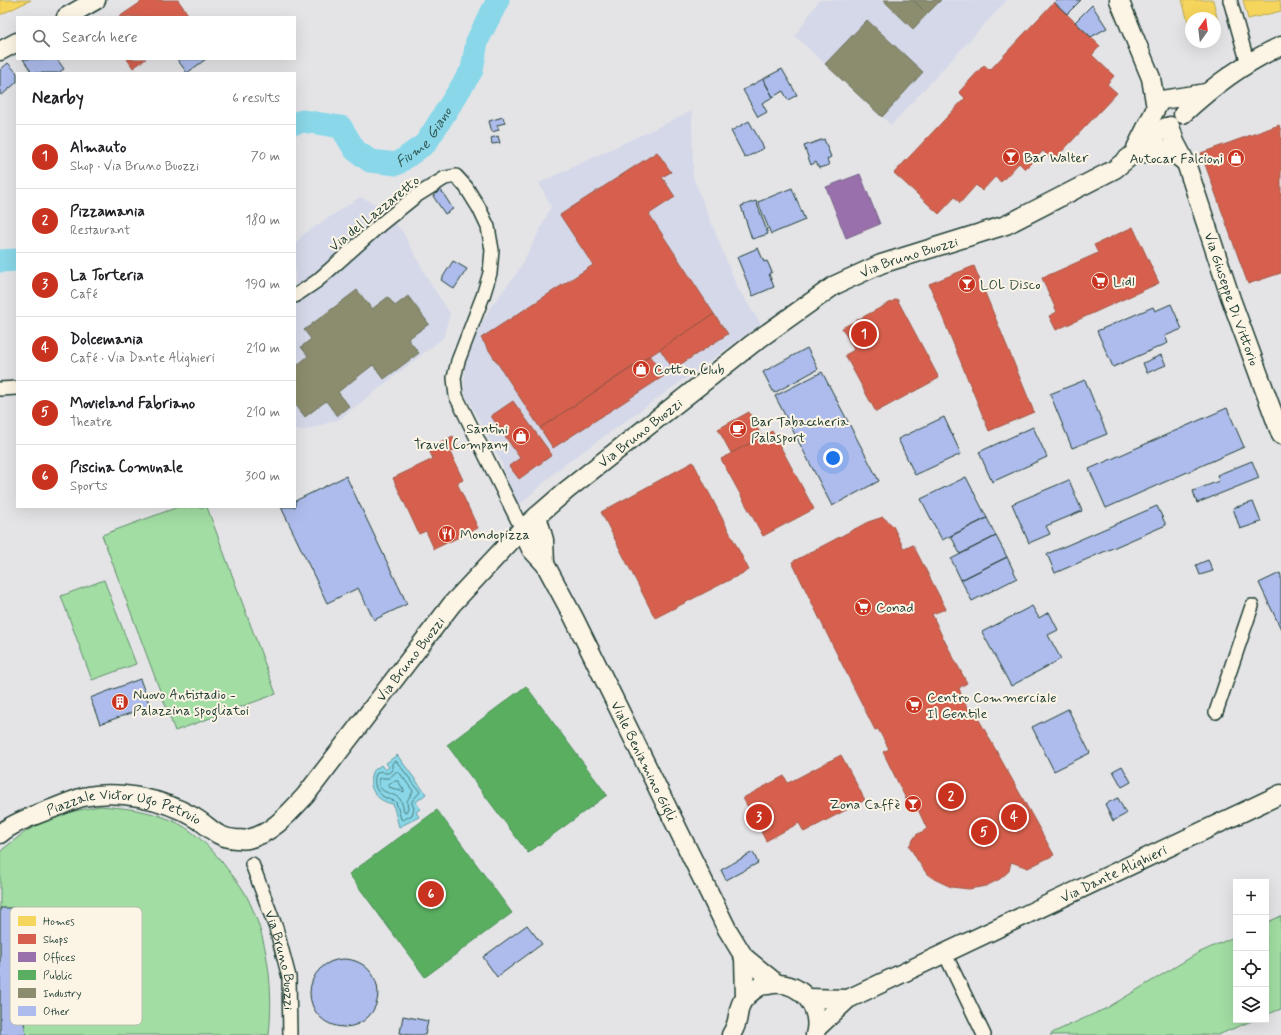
<!DOCTYPE html>
<meta charset="utf-8">
<style>
body{margin:0;font-family:Mynerve,sans-serif;background:#f6f6f6;color:#202124}
.controls{position:absolute;right:12px;bottom:12px;display:grid;overflow:hidden;border-radius:0px;box-shadow:0 4px 16px #0002}
.controls button{width:36px;height:36px;display:grid;place-items:center;padding:0;border:0;border-bottom:1px solid #e0e0e0;background:#fff;color:#202124;font:20px sans-serif}
.compass{position:absolute;left:1185px;top:12px;width:36px;height:36px;border-radius:50%;background:#fff;box-shadow:0 4px 16px #0002;rotate:14deg}
.you{position:absolute;left:833px;top:458px;width:14px;height:14px;margin:-10px;border:3px solid #fff;border-radius:50%;background:#1a73e8;box-shadow:0 0 0 6px #1a73e833}
.badge{display:grid;place-items:center;width:26px;height:26px;border-radius:50%;background:#c8321e;color:#fff;font-size:13px;font-weight:700}
.pin{position:absolute;translate:-50% -50%;border:2px solid #fff;box-shadow:0 1px 4px #0006}
.list{margin:0;padding:0;list-style:none}
h2{display:flex;justify-content:space-between;align-items:center;height:52px;margin:0;padding:0 16px;font-size:17px}
h2 small{font-size:13px;font-weight:400;color:#757577}
.list li{display:grid;grid-template-columns:26px 1fr auto;gap:12px;align-items:center;box-sizing:border-box;height:64px;padding:0 16px;border-top:1px solid #e0e0e0}
.list b{display:block;font-size:15px;white-space:nowrap}
.list p{margin:0;font-size:13px;white-space:nowrap;color:#757577}
.list em{font-size:13px;font-style:normal;color:#757577}
.icon{flex:none;width:22px;height:22px;fill:none;stroke:currentColor;stroke-width:2;stroke-linecap:round;stroke-linejoin:round}
.map{position:relative;flex:none;width:1281px;height:1035px;overflow:hidden}
.search{position:absolute;background:#fff;box-shadow:0 4px 16px #0002;left:16px;top:16px;width:280px;height:44px;display:flex;align-items:center;gap:10px;box-sizing:border-box;padding:0 14px;border-radius:0px;color:#757577;font-size:15px}
.panel{position:absolute;background:#fff;box-shadow:0 4px 16px #0002;left:16px;top:72px;width:280px;height:436px;border-radius:0px}
.map>svg:first-child{display:block}
</style>
<div class="map">
<svg width="1281" height="1035" viewBox="0 0 1281 1035">
<rect width="100%" height="100%" fill="#e4e4e7"/>
<filter id="ink" filterUnits="userSpaceOnUse"><feTurbulence type="fractalNoise" baseFrequency=".025" numOctaves="2"/><feDisplacementMap in="SourceGraphic" scale="8" xChannelSelector="R" yChannelSelector="G"/><feConvolveMatrix kernelMatrix="1 2 1 2 8 2 1 2 1" color-interpolation-filters="sRGB"/></filter>
<g filter="url(#ink)">
<path fill="#d4d8e8" d="M819 0H1007L891 125 795 36Z
M692 111 693 177 737 287 761 324 560 468 517 507 501 461 464 392 465 366 472 341 490 308 517 273 542 226 551 206 539 183Z
M360 197 380 206 402 231 432 286 450 313 443 338 340 419 306 430H295V244L304 234Z"/>
<path fill="#a2dda3" stroke="#608d6c" d="M178 507H207L276 694 175 731 102 535Z
M104 580 136 664 92 680 61 596Z
M100 806C124 808 148 810 171 820 191 828 208 845 222 862 229 872 239 882 245 893 268 936 274 987 269 1035H0V853L3 849 25 832 48 819 75 811Z
M1281 916V1009L1266 1015V923Z
M1236 936V1020H1254L1218 1035H1050L1054 1032 1107 1008 1198 953Z"/>
<path fill="#89d7e8" stroke="#5f99a0" d="M397 755 426 794 416 802 420 809 416 812 419 817 399 827 393 804C376 801 367 788 372 772L381 765 385 770 389 767 386 763Z"/>
<path fill="#f6d55c" stroke="#b6a750" d="M0 0H31L0 15Z
M1182 0H1213L1218 22 1215 23V18H1191L1190 29Z
M1243 0H1280L1281 11 1248 19Z"/>
<path fill="#d6604d" stroke="#9f5646" d="M144 0H178L190 17H119Z
M1054 2 1100 46 1092 55 1114 76 1107 84 1117 93 1053 161 1043 151 1025 169 1019 163 1001 182 995 177 982 191 976 185 960 203 955 197 939 214 894 173 965 98 959 92 984 65 990 70Z
M127 59H146L133 68Z
M1279 125 1281 131V273L1248 284 1201 153Z
M657 152 671 172 662 177 675 197 649 214 714 314 540 428 481 338 593 265 560 215Z
M1133 227 1159 283 1056 330 1049 316 1057 312 1042 278 1098 253 1094 245Z
M974 266 1034 412 989 431 929 284Z
M897 299 939 378 876 412 845 355 854 350 842 328Z
M714 314 728 334 673 369 660 349Z
M650 355 664 376 553 448 540 428Z
M513 401 552 455 519 479 509 466 520 458 491 416Z
M749 412 762 437 731 453 718 429Z
M772 431 814 509 763 536 721 459Z
M453 436 458 449 450 452 463 480 457 483 478 528 434 549 426 531 419 534 393 478 433 459 428 448Z
M693 462 749 570 655 618 601 512Z
M883 517 893 526 904 549 913 545 946 609 932 614 942 636 967 683 959 688 963 700 969 710 973 709 1054 855 1028 868 1011 862 1009 871 1000 879 986 886 969 889 951 887 936 880 927 874 918 861 909 846 916 835 927 829 915 803 909 805 883 752 889 749 878 729 875 730 830 640 792 562 868 522Z
M841 755 865 800 804 832 799 823 766 841 743 798 784 776 788 783Z"/>
<path fill="#9970ab" stroke="#746187" d="M860 174 880 224 846 238 826 187Z"/>
<path fill="#5aae61" stroke="#488c54" d="M526 686 607 795 528 853 447 745Z
M437 810 512 913 425 977 349 874Z"/>
<path fill="#8c8c6e" stroke="#6b745d" d="M883 0H913L927 14 913 29Z
M913 0H941L927 14Z
M867 20 923 72 882 117 825 64Z
M357 290 372 309 388 297 395 306 408 296 429 324 408 339 419 353 384 379 373 365 338 392 349 406 337 416 326 401 305 417 295 404V381L297 380 295 377V367L308 356 301 347 311 339 304 330Z"/>
<g fill="none" stroke-linecap="round" stroke-linejoin="round">
<path stroke="#497b7c" stroke-width="1" d="M395 761 397 762 420 792 412 801V804L414 808 412 815 403 820 401 819 396 802C393 800 390 800 386 798 377 794 372 784 376 774L380 771C385 773 387 775 392 770V764Z
M396 772H399L413 791C410 799 405 798 408 808L406 812 404 811C403 807 402 802 400 799 394 792 374 794 380 778H389Z
M396 781H398L404 790V792L389 787V784Z"/>
<g stroke="#89d7e8" stroke-width="23">
<path id="s1" d="M295 123 303 121 341 127 355 150 370 161 397 164 426 143 472 70 477 41 498 0"/>
<path d="M0 261 17 260"/>
</g>
</g>
<path fill="#adbcec" stroke="#1f3d34" d="M1056 0H1081L1067 14 1054 2Z
M1092 5 1107 28 1091 37 1075 22Z
M23 59H57L64 69 58 73H32Z
M177 59H206L187 73Z
M8 63 17 73V82L2 95 0 94V70Z
M782 69 797 95 788 100 783 91 773 97 763 79Z
M763 79 773 97 762 103 767 112 758 117 743 90Z
M503 117 505 123 497 125 499 130 492 132 489 121Z
M749 121 764 148 745 158 731 131Z
M498 136 500 143 492 144 491 138Z
M824 139 831 157 827 159 829 165 819 168 816 162 811 165 804 146Z
M792 188 805 220 771 234 758 202Z
M441 190 453 209 445 214 433 196Z
M756 201 768 234 752 239 741 206Z
M758 248 764 262 767 261 772 272 769 274 774 287 753 296 737 257Z
M453 261 467 269 454 289 441 280Z
M1171 304 1182 329 1165 336 1168 343 1113 367 1097 331 1153 307 1155 311Z
M807 348 818 369 774 393 763 372Z
M1161 355 1166 365 1147 373 1143 363Z
M822 372 879 481 832 506 775 396Z
M1085 380 1107 434 1072 448 1050 394Z
M1227 408 1244 447 1106 508 1089 469Z
M944 417 961 454 915 475 898 439Z
M1033 427 1047 457 992 482 979 452Z
M1252 461 1259 478 1197 503 1193 491 1219 481 1217 475Z
M346 476 407 604 374 620 358 588 327 603 281 507H295V501Z
M966 477 987 518 942 540 921 499Z
M1069 480 1082 511 1046 526 1050 534 1029 543 1012 504Z
M1253 502 1261 522 1240 529 1233 508Z
M1157 506 1166 525 1055 573 1047 554Z
M987 518 996 536 960 554 951 536Z
M996 536 1007 557 961 580 951 559Z
M1007 557 1017 578 972 601 961 580Z
M1208 560 1213 571 1200 575 1196 565Z
M1280 573 1281 576V629L1259 583Z
M1032 606 1039 618 1049 612 1058 630 1048 635 1061 659 1011 686 982 632Z
M140 679 150 706 100 724 90 698Z
M1068 709 1090 753 1054 771 1032 727Z
M1122 766 1131 782 1122 787 1113 771Z
M1118 798 1126 814 1113 821 1105 804Z
M753 852 758 863 726 880 721 870Z
M0 908H21L20 995 26 1035H0Z
M527 925 542 944 497 977 483 957Z
M310 993a34 34 0 1 1 68 0a34 34 0 1 1-68 0Z
M403 1016 428 1021 425 1035H409L400 1033Z"/>
<g fill="none" stroke-linecap="round" stroke-linejoin="round">
<g stroke="#1f3d34" stroke-width="16">
<g id="street">
<path d="M1230 0 1248 64"/>
<path d="M295 296 317 281 381 224 416 196 445 178 456 176 466 187 479 208 488 227 492 250 490 273 483 296 458 361 454 378 456 396 522 529"/>
<path d="M0 389 17 388"/>
<path d="M1216 712 1252 606"/>
<path id="s2" d="M252 864 276 928 289 977 290 1035"/>
<path d="M945 954 984 1035"/>
</g>
</g>
<g stroke="#1f3d34" stroke-width="21">
<g id="secondary">
<path d="M1119 0 1151 78 1156 108"/>
<path d="M66 17 96 0"/>
<path d="M0 51 17 42"/>
<path d="M1183 114C1212 87 1245 62 1281 46"/>
<path id="s3" d="M1170 126 1175 142 1186 163 1231 299 1281 435"/>
<path d="M1136 148 1156 108 1159 103 1162 100 1206 93"/>
<path d="M1135 155 1163 149 1171 151 1185 162"/>
<path d="M537 516 544 540 545 564"/>
<path id="s4" d="M522 529 531 549 545 564 574 618 727 929 744 957 776 983"/>
<path id="s5" d="M0 834C10 824 40 813 54 808 64 804 73 800 83 797 118 789 163 799 194 817 210 826 215 838 236 839 240 839 245 840 248 839 272 834 290 812 305 796L452 604 522 529 567 490 752 344 835 285 881 264 1006 225 1115 169 1166 127"/>
<path d="M744 957 745 997"/>
<path d="M808 998 848 999"/>
<path id="s6" d="M817 1028 848 999 1281 794"/>
<path d="M731 1035C732 1033 734 1030 735 1027 740 1016 736 1006 747 996 750 993 755 989 759 987 762 985 766 985 768 985 798 978 823 1006 815 1035"/>
</g>
</g>
<use href="#street" stroke="#fcf5e5" stroke-width="13"/>
<use href="#secondary" stroke="#fcf5e5" stroke-width="18"/>
</g>
</g>
<defs>
<g id="bar-disc" transform="scale(0.9)"><circle r="9.5" fill="#c8321e" stroke="#fcf5e5"/><path d="M-6-5H6L.8 .8V4.5H3.5V6h-7V4.5H-.8V.8Z" fill="#fff"/></g>
<g id="shop-disc" transform="scale(0.9)"><circle r="9.5" fill="#c8321e" stroke="#fcf5e5"/><path d="M-5-2.5h2.3a2.7 3.5 0 0 1 5.4 0H5L5.5 6h-11ZM-1.5-2.5h3a1.5 2.3 0 0 0-3 0Z" fill="#fff"/></g>
<g id="supermarket-disc" transform="scale(0.9)"><circle r="9.5" fill="#c8321e" stroke="#fcf5e5"/><path d="M-6-5.5h2.5l.6 2H6L4.5 2H-2.5L-4.4-4H-6ZM-1.5 3.2a1.3 1.3 0 1 0 .1 0ZM3 3.2a1.3 1.3 0 1 0 .1 0Z" fill="#fff"/></g>
<g id="cafe-disc" transform="scale(0.9)"><circle r="9.5" fill="#c8321e" stroke="#fcf5e5"/><path d="M-5.5-4.5H6V0H3Q3 3.5 0 3.5H-2.5Q-5.5 3.5-5.5 0ZM3-3.2v2h1.7v-2ZM-6 4.5H4V6H-6Z" fill="#fff"/></g>
<g id="restaurant-disc" transform="scale(0.9)"><circle r="9.5" fill="#c8321e" stroke="#fcf5e5"/><path d="M-5-6h1v4h1v-4h1v4h1v-4h1v5L-1.5 .5V6h-2V.5L-5-1ZM5-6V6H3V1.5H1.5Q1.5-4 5-6Z" fill="#fff"/></g>
<g id="building-disc" transform="scale(0.9)"><circle r="9.5" fill="#c8321e" stroke="#fcf5e5"/><path d="M-4-6H4V6H1V3H-1V6H-4ZM-2.5-4.3h1.7v1.8h-1.7ZM.8-4.3h1.7v1.8H.8ZM-2.5-1h1.7V.8h-1.7ZM.8-1h1.7V.8H.8Z" fill="#fff"/></g>
</defs>
<g fill-rule="evenodd">
<use href="#bar-disc" x="1011" y="157"/>
<use href="#shop-disc" x="1236" y="158"/>
<use href="#supermarket-disc" x="1100" y="281"/>
<use href="#bar-disc" x="967" y="284"/>
<use href="#shop-disc" x="641" y="369"/>
<use href="#cafe-disc" x="738" y="429"/>
<use href="#shop-disc" x="521" y="436"/>
<use href="#restaurant-disc" x="447" y="534"/>
<use href="#supermarket-disc" x="863" y="607"/>
<use href="#building-disc" x="120" y="702"/>
<use href="#supermarket-disc" x="914" y="705"/>
<use href="#bar-disc" x="913" y="804"/>
</g>
<g text-anchor="middle" stroke-width="4" stroke-linejoin="round" paint-order="stroke">
<g font-size="14" fill="#1f3d34" stroke="#fcf5e5" text-anchor="start">
<text x="1024" y="162">Bar Walter</text>
<text x="1223" y="163" text-anchor="end">Autocar Falcioni</text>
<text x="1113" y="286">Lidl</text>
<text x="980" y="289">LOL Disco</text>
<text x="654" y="374">Cotton Club</text>
<text x="751" y="426">Bar Tabaccheria<tspan x="751" dy="16">Palasport</tspan></text>
<text x="508" y="433" text-anchor="end">Santini<tspan x="508" dy="16">Travel Company</tspan></text>
<text x="460" y="539">Mondopizza</text>
<text x="876" y="612">Conad</text>
<text x="133" y="699">Nuovo Antistadio -<tspan x="133" dy="16">Palazzina spogliatoi</tspan></text>
<text x="927" y="702">Centro Commerciale<tspan x="927" dy="16">Il Gentile</tspan></text>
<text x="900" y="809" text-anchor="end">Zona Caffè</text>
</g>
<g font-size="14" fill="#1f3d34" stroke="#fcf5e5">
<text transform="translate(374 213) rotate(-39)" y="5">Via del Lazzaretto</text>
<text dy="5" stroke="none"><textPath href="#s5" startOffset="1160">Via Bruno Buozzi</textPath></text>
<text dy="5" stroke="none"><textPath href="#s3" startOffset="184">Via Giuseppe Di Vittorio</textPath></text>
<text dy="5" stroke="none"><textPath href="#s5" startOffset="836">Via Bruno Buozzi</textPath></text>
<text dy="5" stroke="none"><textPath href="#s5" startOffset="512">Via Bruno Buozzi</textPath></text>
<text dy="5" stroke="none"><textPath href="#s4" startOffset="263">Viale Beniamino Gigli</textPath></text>
<text dy="5" stroke="none"><textPath href="#s5" startOffset="133">Piazzale Victor Ugo Petruio</textPath></text>
<text dy="5" stroke="none"><textPath href="#s6" startOffset="336">Via Dante Alighieri</textPath></text>
<text dy="5" stroke="none"><textPath href="#s2" startOffset="101">Via Bruno Buozzi</textPath></text>
</g>
<g font-size="15" font-style="italic" fill="#345c58" stroke="#fcf5e5">
<text dy="5" stroke="none"><textPath href="#s1" startOffset="158">Fiume Giano</textPath></text>
</g>
</g>
<rect x="10" y="907" width="132" height="118" rx="6" fill="#fcf5e5" stroke="#babeb0" stroke-width="1"/>
<rect x="18" y="916" width="18" height="10" fill="#f6d55c"/>
<rect x="18" y="934" width="18" height="10" fill="#d6604d"/>
<rect x="18" y="952" width="18" height="10" fill="#9970ab"/>
<rect x="18" y="970" width="18" height="10" fill="#5aae61"/>
<rect x="18" y="988" width="18" height="10" fill="#8c8c6e"/>
<rect x="18" y="1006" width="18" height="10" fill="#adbcec"/>
<g font-size="11" fill="#1f3d34">
<text x="43" y="925">Homes</text>
<text x="43" y="943">Shops</text>
<text x="43" y="961">Offices</text>
<text x="43" y="979">Public</text>
<text x="43" y="997">Industry</text>
<text x="43" y="1015">Other</text>
</g>
</svg>
<div class="controls">
<button>+</button>
<button>−</button>
<button><svg class="icon" aria-label="locate" viewBox="0 0 24 24"><circle cx="12" cy="12" r="6"/><path d="M12 2v4M12 18v4M2 12h4M18 12h4"/></svg></button>
<button><svg class="icon" aria-label="layers" viewBox="0 0 24 24"><path d="M12 4l9 5-9 5-9-5zM3 14l9 5 9-5"/></svg></button>
</div>
<svg class="compass" viewBox="-18 -18 36 36"><path d="M0-13l5 13h-10z" fill="#e53935"/><path d="M0 13l5-13h-10z" fill="#757577"/></svg>
<div class="you"></div>
<div class="pin badge" style="left:864px;top:334px">1</div>
<div class="pin badge" style="left:951px;top:796px">2</div>
<div class="pin badge" style="left:759px;top:817px">3</div>
<div class="pin badge" style="left:1014px;top:817px">4</div>
<div class="pin badge" style="left:984px;top:832px">5</div>
<div class="pin badge" style="left:431px;top:894px">6</div>
<div class="search"><svg class="icon" aria-label="search" viewBox="0 0 24 24"><circle cx="10" cy="10" r="6"/><path d="M15 15l6 6"/></svg>Search here</div>
<section class="panel">
<h2>Nearby<small>6 results</small></h2>
<ul class="list">
<li><span class="badge">1</span><div><b>Almauto</b><p>Shop · Via Bruno Buozzi</p></div><em>70 m</em></li>
<li><span class="badge">2</span><div><b>Pizzamania</b><p>Restaurant</p></div><em>180 m</em></li>
<li><span class="badge">3</span><div><b>La Torteria</b><p>Café</p></div><em>190 m</em></li>
<li><span class="badge">4</span><div><b>Dolcemania</b><p>Café · Via Dante Alighieri</p></div><em>210 m</em></li>
<li><span class="badge">5</span><div><b>Movieland Fabriano</b><p>Theatre</p></div><em>210 m</em></li>
<li><span class="badge">6</span><div><b>Piscina Comunale</b><p>Sports</p></div><em>300 m</em></li>
</ul>
</section>
</div>
